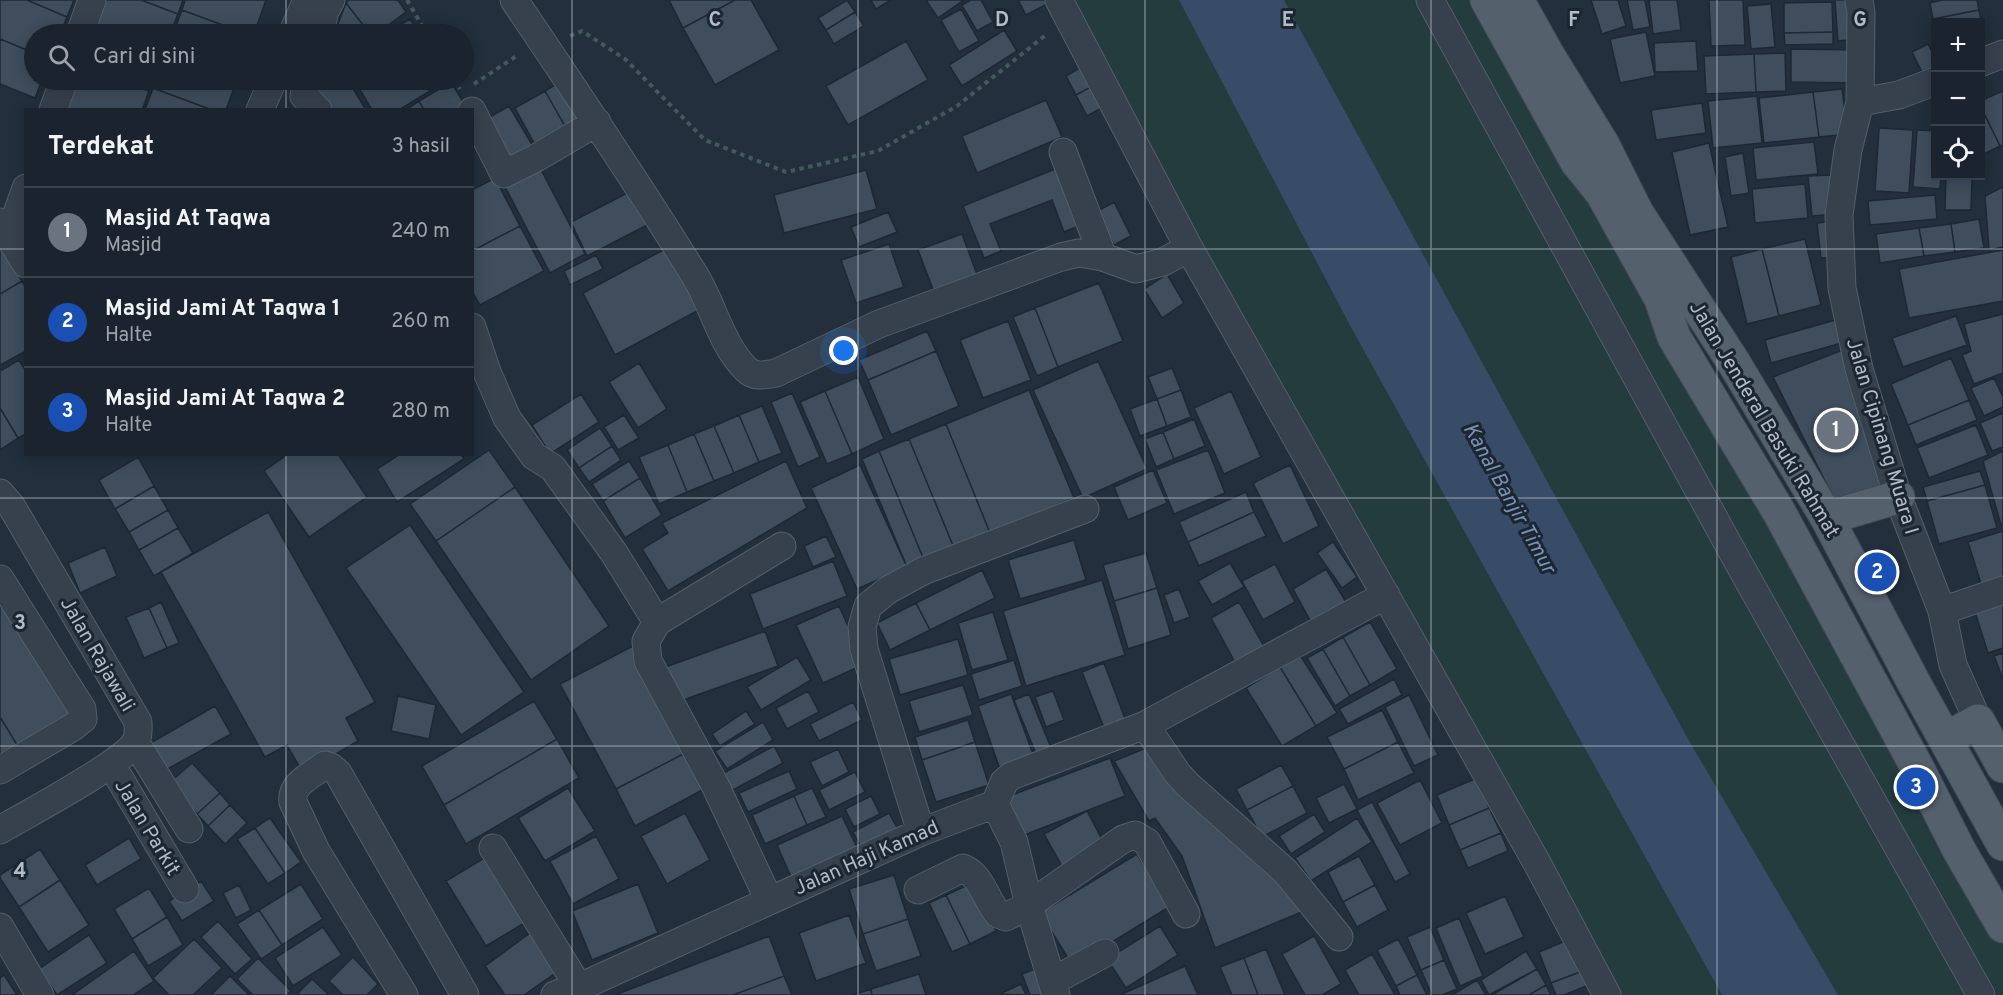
<!DOCTYPE html>
<html lang="id">
<meta charset="utf-8">
<style>
body{margin:0;font-family:Overpass,sans-serif;background:#272f3a;color:#f1f3f6}
.controls{position:absolute;right:18px;top:18px;display:grid;overflow:hidden;border-radius:0px;box-shadow:0 3px 15px #0003}
.controls button{width:54px;height:54px;display:grid;place-items:center;padding:0;border:0;border-bottom:2px solid #38404a;background:#1a232e;color:#f1f3f6;font:30px sans-serif}
.you{position:absolute;left:844px;top:351px;width:21px;height:21px;margin:-15px;border:4px solid #fff;border-radius:50%;background:#1a73e8;box-shadow:0 0 0 9px #1a73e833}
.badge{display:grid;place-items:center;width:39px;height:39px;border-radius:50%;background:#8c9099;color:#fff;font-size:20px;font-weight:700}
.pin{position:absolute;translate:-50% -50%;border:3px solid #fff;box-shadow:0 2px 6px #0006}
.list{margin:0;padding:0;list-style:none}
h2{display:flex;justify-content:space-between;align-items:center;height:78px;margin:0;padding:0 24px;font-size:26px}
h2 small{font-size:20px;font-weight:400;color:#9fa4aa}
.list li{display:grid;grid-template-columns:39px 1fr auto;gap:18px;align-items:center;box-sizing:border-box;height:90px;padding:0 24px;border-top:2px solid #38404a}
.list b{display:block;font-size:22px;white-space:nowrap}
.list p{margin:0;font-size:20px;white-space:nowrap;color:#9fa4aa}
.list em{font-size:20px;font-style:normal;color:#9fa4aa}
.icon{flex:none;width:33px;height:33px;fill:none;stroke:currentColor;stroke-width:2;stroke-linecap:round;stroke-linejoin:round}
.map{position:relative;flex:none;width:2003px;height:995px;overflow:hidden}
.search{position:absolute;background:#1a232e;box-shadow:0 3px 15px #0003;left:24px;top:24px;width:450px;height:66px;display:flex;align-items:center;gap:15px;box-sizing:border-box;padding:0 21px;border-radius:33px;color:#9fa4aa;font-size:22px}
.panel{position:absolute;background:#1a232e;box-shadow:0 3px 15px #0003;left:24px;top:108px;width:450px;height:348px;border-radius:0px}
.map>svg:first-child{display:block}
</style>
<div class="map">
<svg width="2003" height="995" viewBox="0 0 2003 995">
<rect width="100%" height="100%" fill="#232f3d"/>
<path fill="#253c3e" d="M1060 0H1487L1953 858 2003 946V995H1608Z"/>
<path fill="#384c67" d="M1179 0H1284L1688 739 1838 995H1722L1353 331Z"/>
<path fill="#3f4d5d" stroke="#1e2834" stroke-width="1.5" d="M0 0H27L67 17 60 34H34V53L0 39Z
M27 0H74L67 17Z
M106 0H141L178 14 170 34H122L96 25Z
M141 0H183L178 14Z
M185 0H266L254 34H247L182 10Z
M349 0H398L406 12 376 34H370L346 3Z
M669 0H735L683 28Z
M735 0H751L779 50 715 85 683 28Z
M847 0 855 12 826 30 818 18Z
M871 0H891L876 9Z
M926 0H964L938 18Z
M971 0H981L993 22 977 31 962 5Z
M1018 0H1050L1051 2 1026 15Z
M1591 0H1618L1626 26 1602 34Z
M1627 0H1645L1650 27 1633 30Z
M1649 0H1677L1681 30 1653 34Z
M1709 0H1743L1745 45 1711 46Z
M1835 0H1857L1859 39 1838 41Z
M1942 0H1977L1979 10 1933 19 1930 3Z
M1832 2 1833 32 1784 33V3Z
M346 3 370 34H334Z
M1771 4 1775 47 1751 49 1747 6Z
M961 9 979 41 959 52 941 20Z
M182 10 247 34H173Z
M1979 10 1984 33 1980 34V22H1936V28L1933 19Z
M855 12 864 26 834 44 826 30Z
M410 19 420 34H384Z
M96 25 122 34H93Z
M1004 30 1017 51 962 86 949 65Z
M1646 32 1655 76 1620 83 1610 39Z
M1833 32V44L1785 45 1784 33Z
M0 39 34 53V80H42L35 98 0 84Z
M906 41 928 80 848 125 826 86Z
M1696 41 1698 71 1655 72 1654 43Z
M1928 44 1936 60V72L1925 78 1912 52Z
M1791 49 1858 50V83L1791 82Z
M1785 53 1786 91 1756 92 1754 54Z
M1754 54 1756 92 1706 94 1704 56Z
M1085 65 1096 84 1076 95 1066 76Z
M76 80H118L149 91 142 110H70L66 108Z
M118 80H153L149 91Z
M156 80H237L226 110H212L153 88Z
M319 80H348L366 110H327L315 95Z
M354 80H448L399 110H372Z
M451 82 468 110H424L419 101Z
M560 82 585 127 570 135 545 91Z
M1096 84 1107 105 1087 116 1076 95Z
M153 88 212 110H145Z
M1842 89 1848 134 1819 137 1813 92Z
M545 91 570 135 539 152 515 108Z
M2003 91V145L2000 146 1980 105V101Z
M1813 92 1819 137 1764 143 1759 98Z
M1757 96 1762 143 1713 148 1708 101Z
M1046 100 1062 137 977 173 962 136Z
M419 101 424 110H406Z
M1702 103 1706 133 1656 140 1651 110Z
M1980 105 2000 146 1980 156Z
M509 106 537 153 511 169 483 121Z
M1879 128 1913 130 1909 193 1875 191Z
M1917 130 1936 131V176H1941L1940 189 1913 187Z
M1814 142 1818 174 1756 180 1753 148Z
M1709 143 1728 227 1690 235 1672 152Z
M1743 153 1749 193 1731 196 1725 157Z
M537 162 585 254 550 273 502 181Z
M1063 166 1086 223 1064 232 1052 200 990 224 1001 251 984 258 963 206Z
M866 170 877 209 784 233 774 195Z
M1834 175 1838 214 1812 216 1808 176Z
M1946 176H1972L1971 210H1945Z
M495 178 520 226 472 251V190Z
M1805 184 1808 218 1755 223 1752 189Z
M639 187 657 220 587 256 571 222Z
M2003 187V247L1989 250 1985 196Z
M1935 195 1937 219 1870 225 1868 201Z
M1114 202 1131 236 1114 245 1096 212Z
M888 212 897 232 859 247 851 227Z
M1979 219 1984 248 1955 252 1951 224Z
M1834 221 1838 257 1821 258 1817 223Z
M1951 224 1955 252 1924 256 1919 228Z
M520 226 544 271 480 305 472 291V251Z
M1919 228 1924 256 1880 263 1876 234Z
M962 234 981 285 937 300 918 250Z
M1805 239 1821 305 1779 316 1762 249Z
M889 244 904 287 856 303 841 260Z
M2 248 22 281 0 294V249Z
M667 248 699 310 615 355 583 293Z
M1762 249 1779 316 1747 324 1731 257Z
M2003 250V301L1909 318 1899 269Z
M596 255 603 269 570 285 564 271Z
M1167 274 1184 303 1162 318 1144 289Z
M22 281 26 288V351L0 365V294Z
M1099 283 1123 341 1058 367 1035 308Z
M1035 308 1058 367 1037 376 1013 317Z
M2003 314V373L1974 384 1962 355 1971 351 1964 324Z
M1956 316 1967 345 1903 367 1892 338Z
M1839 319 1845 342 1771 363 1765 340Z
M1008 321 1031 380 983 398 960 340Z
M927 331 936 351 868 380 859 360Z
M1848 348 1890 483 1835 501 1773 377Z
M936 351 959 406 891 435 868 380Z
M1951 358 1969 400 1908 425 1891 384Z
M19 360 26 371V434L18 438 0 408V371Z
M1098 361 1147 469 1083 498 1033 390Z
M639 363 667 409 638 428 609 382Z
M1172 368 1181 390 1157 399 1148 377Z
M858 377 884 439 852 454 825 391Z
M1994 378 2003 397V407L1984 416 1971 388Z
M1029 390 1074 498 990 533 946 424Z
M1181 390 1191 417 1167 426 1157 399Z
M825 391 852 454 827 464 800 402Z
M1231 391 1261 457 1224 474 1194 408Z
M792 393 820 457 798 467 771 402Z
M581 394 599 422 550 454 532 425Z
M1157 399 1167 426 1140 436 1130 409Z
M1969 400 1977 420 1916 445 1908 425Z
M762 406 782 453 759 462 739 415Z
M0 408 18 438 0 450Z
M2003 413V447L1992 451 1980 423Z
M624 415 639 438 618 450 604 427Z
M739 415 759 462 734 473 714 426Z
M1194 419 1205 446 1174 459 1163 432Z
M946 424 990 533 954 548 909 439Z
M1976 425 1988 455 1929 478 1917 448Z
M714 426 734 473 714 481 694 434Z
M600 428 612 446 579 468 567 450Z
M1163 432 1174 459 1156 467 1145 439Z
M694 434 714 481 687 492 668 445Z
M909 439 954 548 924 560 879 451Z
M668 445 687 492 659 504 639 457Z
M612 446 621 460 589 482 579 468Z
M489 450 515 487 436 541 410 504Z
M1208 450 1225 493 1174 514 1156 470Z
M879 451 924 560 907 567 862 459Z
M2003 451V524L2001 525 1983 461Z
M288 454H338L367 497 309 537 264 471Z
M400 454H461L464 459 397 502 377 469Z
M138 457 154 486 115 509 99 480Z
M629 461 640 478 603 501 592 484Z
M786 461 807 508 668 591 642 549 668 533 662 523Z
M860 465 907 567 857 589 811 488Z
M1290 465 1319 526 1283 544 1253 483Z
M1153 470 1167 503 1128 520 1114 487Z
M1980 471 1985 485 1927 501 1923 487Z
M640 478 662 515 625 538 603 501Z
M1985 485 1997 528 1939 544 1927 501Z
M154 486 168 510 129 532 115 509Z
M515 487 609 626 531 680 436 541Z
M1246 492 1254 512 1188 542 1179 522Z
M168 510 178 528 139 550 129 532Z
M268 512 375 702 346 718 358 741 303 773 287 745 265 757 161 572Z
M1254 512 1266 536 1199 566 1188 542Z
M410 525 524 692 461 735 346 568Z
M178 528 193 553 154 576 139 550Z
M2003 531V584L1983 590 1968 542Z
M826 536 836 557 813 567 804 546Z
M1074 540 1086 580 1020 599 1008 560Z
M1333 542 1357 577 1342 588 1317 553Z
M105 547 117 576 80 593 68 563Z
M1146 553 1157 588 1114 601 1103 565Z
M833 561 847 596 763 629 750 594Z
M1230 563 1244 587 1212 605 1198 581Z
M1275 564 1295 602 1263 620 1242 581Z
M1326 569 1346 602 1311 622 1293 589Z
M982 570 995 598 930 630 916 603Z
M1102 580 1125 655 1026 686 1003 611Z
M1157 588 1171 635 1128 649 1114 601Z
M1179 589 1190 617 1174 623 1164 595Z
M0 591 75 713 19 748 0 717Z
M2003 600V648L1988 653 1974 609Z
M161 602 179 643 167 648 149 608Z
M1239 602 1266 650 1237 666 1211 618Z
M916 603 930 630 890 650 877 623Z
M839 606 865 664 823 683 796 625Z
M149 608 167 648 144 658 126 617Z
M993 612 1008 660 972 670 958 623Z
M1370 622 1397 669 1370 685 1343 637Z
M765 631 778 666 672 704 660 669Z
M1343 637 1370 685 1350 696 1323 649Z
M958 639 968 675 900 695 889 659Z
M633 646 689 751 616 789 560 684Z
M1323 649 1350 696 1335 706 1307 658Z
M2003 653V679L1994 656Z
M1300 655 1337 713 1316 726 1280 667Z
M797 657 811 680 761 710 747 687Z
M1014 660 1022 686 979 700 971 674Z
M1104 663 1129 729 1108 738 1082 672Z
M1280 667 1316 726 1282 746 1246 688Z
M1394 679 1402 695 1348 724 1339 709Z
M963 685 973 715 919 732 909 701Z
M808 691 819 712 787 729 776 708Z
M1053 691 1064 720 1046 727 1035 697Z
M1011 694 1037 765 1003 778 978 706Z
M1029 694 1054 755 1039 761 1014 700Z
M1409 695 1438 755 1414 766 1385 707Z
M398 696 436 705 429 739 391 731Z
M534 701 557 739 444 805 422 766Z
M853 702 862 720 819 741 810 724Z
M215 706 231 734 162 772 147 745Z
M1382 710 1398 742 1344 769 1327 737Z
M746 711 755 724 720 746 712 734Z
M0 717 19 748 0 760Z
M968 720 975 742 922 760 915 737Z
M763 722 773 740 727 769 715 751Z
M557 739 579 778 466 844 444 805Z
M975 742 989 785 936 802 922 760Z
M1398 742 1414 773 1358 800 1344 769Z
M774 746 783 763 731 791 722 774Z
M1151 746 1309 909 1215 948 1182 856 1155 818 1149 821 1114 761Z
M838 749 849 772 822 786 810 762Z
M689 751 708 787 635 826 616 789Z
M1110 758 1125 796 1019 837 1004 798Z
M192 763 220 793 197 814 169 783Z
M1281 765 1293 786 1247 810 1236 789Z
M789 771 797 789 748 812 739 793Z
M855 772 865 792 829 810 819 790Z
M1477 778 1489 808 1449 825 1437 795Z
M1420 780 1442 823 1400 845 1377 803Z
M1344 784 1357 809 1329 823 1316 798Z
M1293 786 1307 813 1262 837 1247 810Z
M568 788 595 831 545 861 518 818Z
M812 788 826 817 807 825 794 796Z
M220 793 230 805 208 826 197 814Z
M794 796 807 825 765 844 752 815Z
M871 796 880 814 854 827 845 809Z
M1372 802 1410 874 1395 882 1357 810Z
M230 805 247 823 225 844 208 826Z
M1489 808 1501 833 1460 850 1449 825Z
M1087 811 1105 845 1063 868 1044 834Z
M685 813 710 860 667 884 641 836Z
M889 813 901 835 865 854 853 832Z
M1314 814 1325 832 1291 854 1279 836Z
M842 816 861 856 795 886 777 845Z
M270 818 301 862 285 873 255 828Z
M1357 818 1372 842 1311 881 1295 858Z
M255 828 285 873 268 884 237 839Z
M1501 833 1508 851 1468 868 1460 850Z
M596 836 619 879 573 904 550 861Z
M129 838 141 859 97 885 85 865Z
M40 849 60 880 19 907 0 878V875Z
M1137 854 1169 907 1073 966 1040 913Z
M1359 856 1375 885 1343 902 1328 872Z
M486 857 526 922 486 946 446 881Z
M894 875 908 919 863 934 849 889Z
M60 880 89 925 48 952 19 907Z
M201 881 214 901 182 921 169 901Z
M972 883 996 931 970 944 946 895Z
M301 884 323 919 282 945 259 910Z
M638 884 658 933 592 960 572 911Z
M239 885 251 910 236 918 223 893Z
M1375 885 1388 910 1357 927 1343 902Z
M149 888 167 917 132 939 114 909Z
M946 895 970 944 952 952 929 903Z
M1505 896 1524 937 1485 954 1466 913Z
M259 910 282 945 261 959 237 924Z
M849 915 866 963 816 981 799 933Z
M167 917 183 945 148 966 132 939Z
M1459 918 1483 976 1460 986 1436 928Z
M908 919 921 956 876 971 863 934Z
M218 921 252 959 235 974 201 937Z
M1160 926 1178 955 1126 988 1107 959Z
M323 927 342 955 293 986 275 958Z
M1430 927 1444 960 1421 970 1407 937Z
M537 928 564 967 524 995H505L485 966Z
M89 935 107 963 57 995 39 969Z
M769 936 784 976 733 995H615Z
M1314 936 1341 984 1322 995H1305L1282 954Z
M1575 937 1588 969 1551 983 1539 952Z
M194 939 222 968 193 995H169L153 978Z
M1398 939 1417 975 1396 986 1377 950Z
M1266 949 1285 995H1258L1244 958Z
M134 951 154 981 133 995H72Z
M1526 951 1537 969 1489 995 1481 980Z
M1372 954 1395 995H1359L1345 970Z
M353 957 378 984 367 995H343L329 981Z
M258 958 291 991 287 995H253L237 979Z
M1244 958 1258 995H1232L1220 967Z
M1444 960 1457 989 1442 995H1432L1421 970Z
M1043 966 1053 995H1030L1022 974Z
M1185 966 1198 995H1120Z
M1537 969 1546 985 1529 995H1492Z
M1588 969 1594 983 1564 995H1556L1551 983Z
M919 974 926 995H872L871 989Z
M4 975 17 995H0V978Z
M1417 975 1427 995H1400L1396 986Z
M230 976 249 995H211Z
M784 976 792 995H733Z
M312 979 329 995H300L298 993Z
M1477 980 1486 995H1452Z
M1021 984 1026 995 1000 994Z
M1546 985 1551 995H1529Z
M871 989 872 995H853Z"/>
<g fill="none" stroke-linecap="round" stroke-linejoin="round">
<g stroke="#555e6b" stroke-width="29">
<path id="minor" d="M514 0C575 90 636 181 694 274 713 304 720 343 746 369 754 378 765 375 776 373L879 324 1061 257 1079 253 1103 257 1136 269 1163 262 1189 248
M1059 0 1189 248 1537 863 1607 995
M1430 0 1738 562 1981 995
M1859 0 1861 13 1860 102 1848 150 1839 215 1842 288 1859 369 1898 497 1942 611 1953 665 1978 721
M80 34 92 0
M292 34 307 0
M319 34 325 11 331 0
M1980 63 2003 54
M307 80 304 96 318 110
M1860 102 1899 95 1936 81
M53 110 64 80
M260 110 273 80
M472 111 504 174 536 158 597 122
M1063 152 1103 257
M0 222 26 264
M9 236 26 188
M472 327 487 372 507 418 534 456 553 468 614 553 657 622 646 641 648 661 715 785 769 900
M0 493 12 507 138 722C138 729 139 735 136 741 126 762 25 815 0 830
M0 579 82 709 83 719 73 727 0 770
M1942 611 2003 590
M657 622 782 546
M1145 725 1177 773 1188 785 1285 871 1339 937
M136 743 189 829
M111 764 185 889
M995 804 1004 782 1011 776 1145 725 1386 595
M921 832 864 649 862 627 868 606 888 590 923 571 1085 509
M493 848 578 986
M918 890 963 868C981 875 986 900 998 914L1006 917 1029 905 1123 839 1135 835 1147 842 1186 914
M0 927 40 995
M1053 981 1105 953
M404 995 316 851 293 802C290 784 312 775 325 765L331 767 338 773 465 995
M555 995 591 982 921 832 995 804 1014 842 1029 905 1056 995"/>
</g>
<g stroke="#404a56" stroke-width="35">
<path id="major" d="M1487 0 1577 162 1602 193 1661 299 1674 337 1779 512 1918 769 1959 850 2003 926
M1517 0 1549 57 1603 145 1637 213 1734 363 1827 518 1914 683 2003 844
M1827 518 1898 497
M1946 739 1978 721 2003 766"/>
</g>
<path stroke="#43595b" stroke-width="4" stroke-dasharray="4.5 4.5" stroke-linecap="butt" d="M407 0 427 34
M570 36 582 31 625 59 705 140 786 172 878 151 957 106 1047 34
M454 80 460 89
M474 84 518 55"/>
<use href="#minor" stroke="#37414d" stroke-width="27"/>
<use href="#major" stroke="#55606d" stroke-width="33"/>
</g>
<path fill="none" stroke="#b3bbc9" stroke-width="1.5" stroke-opacity="0.55" d="M286 0V34M572 0V995M858 0V995M1145 0V995M1431 0V995M1717 0V995M286 80V110M0 249H26M472 249H2003M286 454V995M0 498H2003M0 746H2003"/>
<g text-anchor="middle" stroke-width="6" stroke-linejoin="round" paint-order="stroke">
<g font-size="20" fill="#b3bbc9" stroke="#1c2632">
<text transform="translate(1765 419) rotate(59)" y="7">Jalan Jenderal Basuki Rahmat</text>
<text transform="translate(1883 436) rotate(73)" y="7">Jalan Cipinang Muara I</text>
<text transform="translate(98 654) rotate(60)" y="7">Jalan Rajawali</text>
<text transform="translate(148 827) rotate(59)" y="7">Jalan Parkit</text>
<text transform="translate(866 857) rotate(-24)" y="7">Jalan Haji Kamad</text>
</g>
<g font-size="21" font-style="italic" fill="#7a92b1" stroke="#1c2632">
<text transform="translate(1510 498) rotate(61)" y="7">Kanal Banjir Timur</text>
</g>
</g>
<g font-size="20" text-anchor="middle" font-weight="bold" fill="#b3bbc9" stroke="#1c2632" stroke-width="6" stroke-linejoin="round" paint-order="stroke">
<text x="715" y="26">C</text>
<text x="1002" y="26">D</text>
<text x="1288" y="26">E</text>
<text x="1574" y="26">F</text>
<text x="1860" y="26">G</text>
<text x="20" y="629">3</text>
<text x="20" y="877">4</text>
</g>
</svg>
<div class="controls">
<button>+</button>
<button>−</button>
<button><svg class="icon" aria-label="locate" viewBox="0 0 24 24"><circle cx="12" cy="12" r="6"/><path d="M12 2v4M12 18v4M2 12h4M18 12h4"/></svg></button>
</div>
<div class="you"></div>
<div class="pin badge" style="left:1836px;top:430px;background:#6b7280">1</div>
<div class="pin badge" style="left:1877px;top:572px;background:#1a4fb4">2</div>
<div class="pin badge" style="left:1916px;top:787px;background:#1a4fb4">3</div>
<div class="search"><svg class="icon" aria-label="search" viewBox="0 0 24 24"><circle cx="10" cy="10" r="6"/><path d="M15 15l6 6"/></svg>Cari di sini</div>
<section class="panel">
<h2>Terdekat<small>3 hasil</small></h2>
<ul class="list">
<li><span class="badge" style="background:#6b7280">1</span><div><b>Masjid At Taqwa</b><p>Masjid</p></div><em>240 m</em></li>
<li><span class="badge" style="background:#1a4fb4">2</span><div><b>Masjid Jami At Taqwa 1</b><p>Halte</p></div><em>260 m</em></li>
<li><span class="badge" style="background:#1a4fb4">3</span><div><b>Masjid Jami At Taqwa 2</b><p>Halte</p></div><em>280 m</em></li>
</ul>
</section>
</div>
